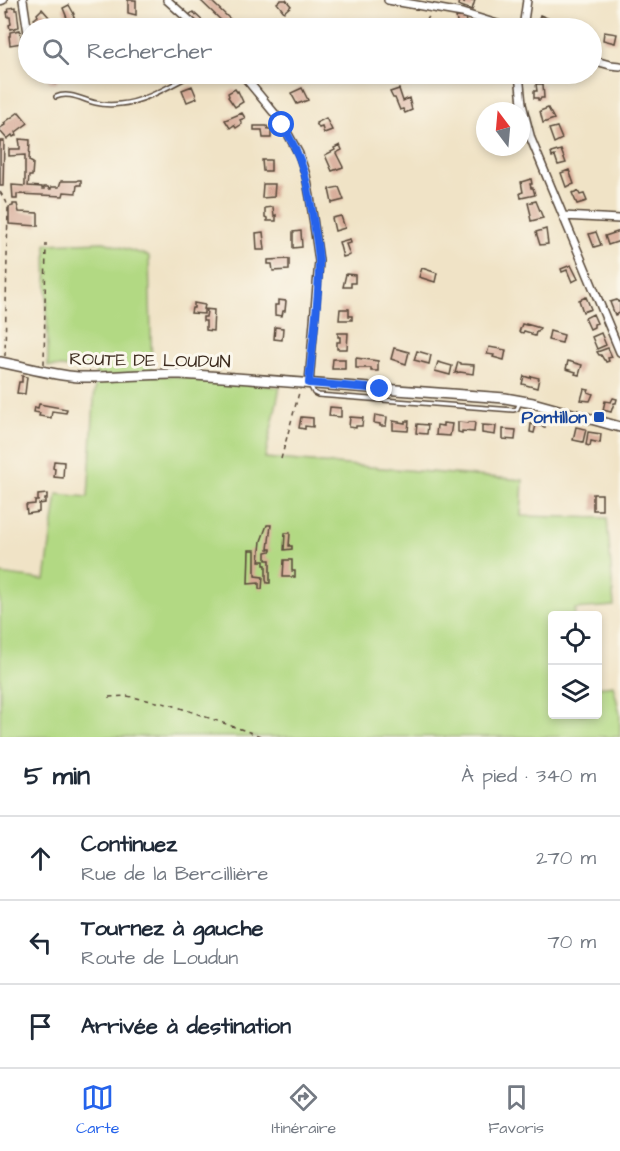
<!DOCTYPE html>
<html lang="fr">
<meta charset="utf-8">
<style>
body{margin:0;font-family:"Architects Daughter",sans-serif;background:#f2f2f3;color:#1f2937}
.controls{position:absolute;right:18px;bottom:18px;display:grid;overflow:hidden;border-radius:6px;box-shadow:0 3px 9px #0003}
.controls button{width:54px;height:54px;display:grid;place-items:center;padding:0;border:0;border-bottom:2px solid #e0e1e3;background:#fff;color:#1f2937;font:30px sans-serif}
.compass{position:absolute;left:476px;top:102px;width:54px;height:54px;border-radius:50%;background:#fff;box-shadow:0 3px 9px #0003;rotate:344deg}
.stop{position:absolute;width:18px;height:18px;margin:-14px;border:4px solid #2563eb;border-radius:50%;background:#fff}
.stop.end{background:#2563eb;border-color:#fff;box-shadow:0 2px 6px #0008}
.list{margin:0;padding:0;list-style:none}
h2{display:flex;justify-content:space-between;align-items:center;height:78px;margin:0;padding:0 24px;font-size:26px}
h2 small{font-size:20px;font-weight:400;color:#747a83}
.list li{display:grid;grid-template-columns:39px 1fr auto;gap:18px;align-items:center;box-sizing:border-box;height:84px;padding:0 24px;border-top:2px solid #e0e1e3}
.list b{display:block;font-size:22px;white-space:nowrap}
.list p{margin:0;font-size:20px;white-space:nowrap;color:#747a83}
.list em{font-size:20px;font-style:normal;color:#747a83}
.icon{flex:none;width:33px;height:33px;fill:none;stroke:currentColor;stroke-width:2;stroke-linecap:round;stroke-linejoin:round}
.map{position:relative;flex:none;width:620px;height:737px;overflow:hidden}
.search{position:absolute;background:#fff;box-shadow:0 3px 9px #0003;left:18px;right:18px;top:18px;height:66px;display:flex;align-items:center;gap:15px;box-sizing:border-box;padding:0 21px;border-radius:33px;color:#747a83;font-size:22px}
.sheet{height:330px;background:#fff}
nav{display:flex;justify-content:space-around;align-items:center;box-sizing:border-box;height:84px;border-top:2px solid #e0e1e3;background:#fff;font-size:16px;color:#747a83}
nav a{display:grid;justify-items:center;gap:3px}
nav .on{color:#2563eb}
.map>svg:first-child{display:block}
</style>
<div class="map">
<svg width="620" height="737" viewBox="0 0 620 737">
<rect width="100%" height="100%" fill="#fbf7ec"/>
<filter id="ink" filterUnits="userSpaceOnUse"><feTurbulence type="fractalNoise" baseFrequency=".0167" numOctaves="2"/><feDisplacementMap in="SourceGraphic" scale="12" xChannelSelector="R" yChannelSelector="G"/><feConvolveMatrix kernelMatrix="1 2 1 2 8 2 1 2 1" color-interpolation-filters="sRGB"/></filter>
<filter id="wash" filterUnits="userSpaceOnUse"><feTurbulence type="fractalNoise" baseFrequency=".008" numOctaves="4" result="noise"/><feDisplacementMap in="SourceGraphic" scale="24" xChannelSelector="R" yChannelSelector="G"/><feGaussianBlur stdDeviation="1.35" result="paint"/><feColorMatrix in="noise" values="0 0 0 0 0 0 0 0 0 0 0 0 0 0 0 0 0 1.4 0 .05"/><feComposite in="paint" operator="in"/></filter>
<g filter="url(#wash)">
<rect width="100%" height="100%" fill="#f0e3c6"/>
<path fill="#b2d983" stroke="#768250" stroke-width="1.5" d="M104 242 149 256 152 374 280 387 265 458 523 480 521 516 607 518 614 606 575 609V615L552 616V714H598V687L613 685 620 713V737H0V574L45 580 57 494 88 497 96 370 48 366 46 244Z"/>
<g id="blocks">
<path fill="#d6a894" d="M128 0H136V15L128 13Z
M200 0H210L232 21 227 26Z
M281 0H286L291 6 284 12 277 3Z
M459 0H464V4L465 0H475L472 10 458 5Z
M69 5 74 14 73 15 77 25 71 28 65 19 67 18 63 8Z
M15 7V10H17L19 27 10 29 9 25 11 24 10 17H8L7 12 9 11 8 8Z
M42 9 49 17 43 22 47 25 48 28H42L41 26 34 19 38 16 37 14Z
M193 12 208 26 205 28H203L189 15Z
M540 15 552 20 549 28 537 24Z
M456 17H465L467 28H458Z
M20 30 22 43 10 45 9 36H10V32Z
M604 32 617 34 615 43 603 40Z
M51 74H63L64 76 58 80 56 84 48 81Z
M536 84H543L544 98H541L540 100H538V98H534V91H537Z
M192 86 197 98 187 102 182 90Z
M302 88 308 100 297 104 291 93Z
M235 89 237 92 238 91 243 102 235 107 228 97 229 96 228 93Z
M399 89 403 101 409 98 412 110 405 113 403 109 400 110 395 98H393L390 92Z
M548 108 554 119 543 123 540 111Z
M19 112 28 123 16 132 17 135 13 137 12 135 7 139 0 131V128L5 125 4 123Z
M242 113 245 118 240 120 242 124 236 128 234 125 230 128 225 120Z
M326 118 332 130 324 133 322 127 319 128 316 123Z
M254 126H267L268 129H271V138H263L262 130H254Z
M557 127 562 139 554 143 549 129Z
M19 139 30 140 29 161 33 163 32 176H29L28 186 42 187V189H44V187H48L49 189H51V187H59L61 181H77L78 180H81V185H77L76 193 64 192 63 196 17 194V199H13L12 185 25 186V155L9 156V149H20V145Z
M0 141H4L3 186H0Z
M340 145 342 150 336 153 343 167 332 171 325 155 335 150 334 148Z
M561 150 566 163 558 165 555 156 552 157 551 153Z
M262 160H271V171H263Z
M569 170 574 184 566 187 561 173Z
M531 179 532 184H530L531 188H533L535 195 521 198 520 193 523 192 521 182Z
M263 184H275L274 197 262 198Z
M339 187 344 200 332 203 329 189Z
M578 191 580 195 584 194 587 201 577 204 572 193Z
M536 201 543 218 531 221 530 216 531 215 528 203Z
M13 204H17L19 212 38 213V226L9 224V207L13 206Z
M273 207 274 216 276 215V221H267V218L265 217V208Z
M341 216 345 228 335 231 332 218Z
M546 229 548 244 540 245 536 232Z
M301 231 302 247 293 248V232Z
M620 231V241L608 245 605 236Z
M263 232 265 250H257L256 233Z
M596 232 601 245 594 247 589 234Z
M350 239 351 243 346 244 350 255 343 257 339 242Z
M289 259V270L273 271 272 264H268V260Z
M571 265 578 279 572 282 567 270 562 272 561 269Z
M422 268 437 273 435 282 419 277Z
M346 274 355 275V283H351V287H343Z
M586 297 591 309 583 312 579 300Z
M278 300 286 301 285 311H283L282 316 275 315V305H278Z
M617 300 618 302 620 301V313L615 315 610 302Z
M194 303 205 305 204 309 214 310 213 331 206 330V321H203V317H206L207 311H204V314L191 313 192 308H194Z
M340 309H349V316H352V320H339Z
M593 314 597 323 594 324V327L590 329 585 318Z
M522 324 526 325V324L540 328 538 332H536L535 336 531 335V333L524 331 523 333 519 332Z
M275 327 283 328 282 340 274 339Z
M550 331 564 335 562 343 548 340Z
M338 333H348L347 349H337V342H340V337H338Z
M601 333 606 345 597 349 592 337Z
M489 347 506 350 504 360 493 357 494 355 487 354Z
M394 348 409 352 406 364 391 359Z
M608 348 612 357 608 358 609 361 606 362 605 360H604L601 355H599L597 352Z
M417 351 431 355 429 364 414 360Z
M356 358 378 361V371H371V368H356Z
M333 359H345V369H332Z
M568 361 582 365 579 375 575 374 576 372 566 369Z
M438 362 452 366 450 375 435 371Z
M458 362 461 363V364L474 365 473 374 460 372 455 373Z
M22 376 27 377 25 394 17 393 19 382H22Z
M524 376 530 378 531 376 539 378 537 388 522 384Z
M584 389 589 390 588 392 593 394 590 401 581 400Z
M613 398 617 399 616 403H614L611 412 603 410 605 401 611 402Z
M39 404 67 409 66 413 52 411 51 418 39 416 40 413 34 412 35 407 38 408Z
M330 407 341 408V417L329 416Z
M375 415 387 417 386 426H380V424L374 423Z
M301 417 313 418V427L305 426V429L299 428Z
M350 417 363 418 362 426H356V428L349 427Z
M536 417 546 419 545 427 536 425 534 433 530 432 531 424 535 425Z
M393 421 405 423V421H409L408 431 393 430Z
M458 422 468 423 469 422H475L474 432 462 431V433L458 432Z
M443 423 452 424 450 436 436 435 437 425 443 426Z
M417 424 428 425 427 434 416 433Z
M482 425 496 426 495 435 482 433Z
M576 427 586 429 583 442 573 440Z
M503 429 516 430 515 440 503 439Z
M588 432 601 434 600 443 591 441 590 446 586 445Z
M54 461 64 462 63 478 54 477 55 469 53 468Z
M47 494V499H45V503L39 504V512L27 514 26 505 35 504V501H38V495Z
M593 494H602V510H593Z
M267 525H271L268 549H271V551L266 552V560H270V583H267L266 580V565H264V561H259L261 541Z
M285 533H290L289 546H292V549L284 550Z
M249 550H255V576L263 577 262 589H259V583L248 584Z
M284 560H292V571H295V577H283Z"/>
</g>
</g>
<g filter="url(#ink)">
<use href="#blocks" fill-opacity="0" stroke="#564637" stroke-width="1.5"/>
<g fill="none" stroke-linecap="round" stroke-linejoin="round">
<g stroke="#564637" stroke-width="6">
<path id="service" d="M56 97C69 91 83 100 96 103 104 105 112 105 120 104 145 102 171 85 193 74
M310 385 314 393 318 395 513 410 517 409 519 404"/>
</g>
<g stroke="#564637" stroke-width="10">
<path id="minor" d="M23 0 28 33
M167 0 198 28
M388 0 462 13 510 28
M0 1 3 0
M523 28 527 0
M592 60 610 65 620 66
M242 74 275 114 288 134 299 154 306 175 310 197 319 261 309 383
M519 74 522 104 531 139 620 352
M563 216 620 219"/>
</g>
<g stroke="#564637" stroke-width="12">
<path id="secondary" d="M0 362C26 367 52 375 78 377 112 378 146 373 181 374L505 398 533 403 620 427"/>
</g>
<path stroke="#564637" stroke-width="1.5" stroke-dasharray="4.5 4.5" stroke-linecap="butt" d="M421 28 431 14
M0 192 6 201 8 207 5 356
M44 364 46 244
M281 459 300 389
M109 697 127 696 172 705 263 737"/>
<use href="#service" stroke="#fff" stroke-width="3"/>
<use href="#minor" stroke="#fff" stroke-width="7"/>
<use href="#secondary" stroke="#fff" stroke-width="9"/>
</g>
</g>
<g fill="none" stroke-linecap="round" stroke-linejoin="round" filter="url(#ink)">
<path stroke="#2563eb" stroke-width="8" d="M282 125C304 158 308 185 314 224 316 237 319 251 319 265 319 304 312 344 309 383L380 389"/>
</g>
<rect fill="#1a4fb4" stroke="#fbf7ec" stroke-width="2" x="593" y="411" width="12" height="12" rx="3"/>
<g text-anchor="middle" stroke-width="6" stroke-linejoin="round" paint-order="stroke">
<g font-size="18" fill="#3b2a1e" stroke="#fbf7ec">
<text transform="translate(150 360) rotate(1)" y="6">ROUTE DE LOUDUN</text>
</g>
<g font-size="18" font-weight="bold" fill="#164399" stroke="#fbf7ec" text-anchor="end">
<text x="587" y="423">Pontillon</text>
</g>
</g>
</svg>
<div class="controls">
<button><svg class="icon" aria-label="locate" viewBox="0 0 24 24"><circle cx="12" cy="12" r="6"/><path d="M12 2v4M12 18v4M2 12h4M18 12h4"/></svg></button>
<button><svg class="icon" aria-label="layers" viewBox="0 0 24 24"><path d="M12 4l9 5-9 5-9-5zM3 14l9 5 9-5"/></svg></button>
</div>
<svg class="compass" viewBox="-18 -18 36 36"><path d="M0-13l5 13h-10z" fill="#e53935"/><path d="M0 13l5-13h-10z" fill="#747a83"/></svg>
<div class="stop" style="left:282px;top:125px"></div>
<div class="stop end" style="left:380px;top:389px"></div>
<div class="search"><svg class="icon" aria-label="search" viewBox="0 0 24 24"><circle cx="10" cy="10" r="6"/><path d="M15 15l6 6"/></svg>Rechercher</div>
</div>
<section class="sheet">
<h2>5 min<small>À pied · 340 m</small></h2>
<ul class="list">
<li><svg class="icon" aria-label="ahead" viewBox="0 0 24 24"><path d="M12 20V5M6 11l6-6 6 6"/></svg><div><b>Continuez</b><p>Rue de la Bercillière</p></div><em>270 m</em></li>
<li><svg class="icon" aria-label="left" viewBox="0 0 24 24"><path d="M17 20v-9H6M10 6l-5 5 5 5"/></svg><div><b>Tournez à gauche</b><p>Route de Loudun</p></div><em>70 m</em></li>
<li><svg class="icon" aria-label="arrive" viewBox="0 0 24 24"><path d="M6 21V4h12l-3 4 3 4H6"/></svg><div><b>Arrivée à destination</b></div></li>
</ul>
</section>
<nav>
<a class="on"><svg class="icon" aria-label="map" viewBox="0 0 24 24"><path d="M3 6l6-2 6 2 6-2v14l-6 2-6-2-6 2zM9 4v14M15 6v14"/></svg>Carte</a>
<a><svg class="icon" aria-label="directions" viewBox="0 0 24 24"><path d="M12 3l9 9-9 9-9-9zM9 14v-3h6M13 9l2 2-2 2"/></svg>Itinéraire</a>
<a><svg class="icon" aria-label="saved" viewBox="0 0 24 24"><path d="M7 4h10v16l-5-4-5 4z"/></svg>Favoris</a>
</nav>
